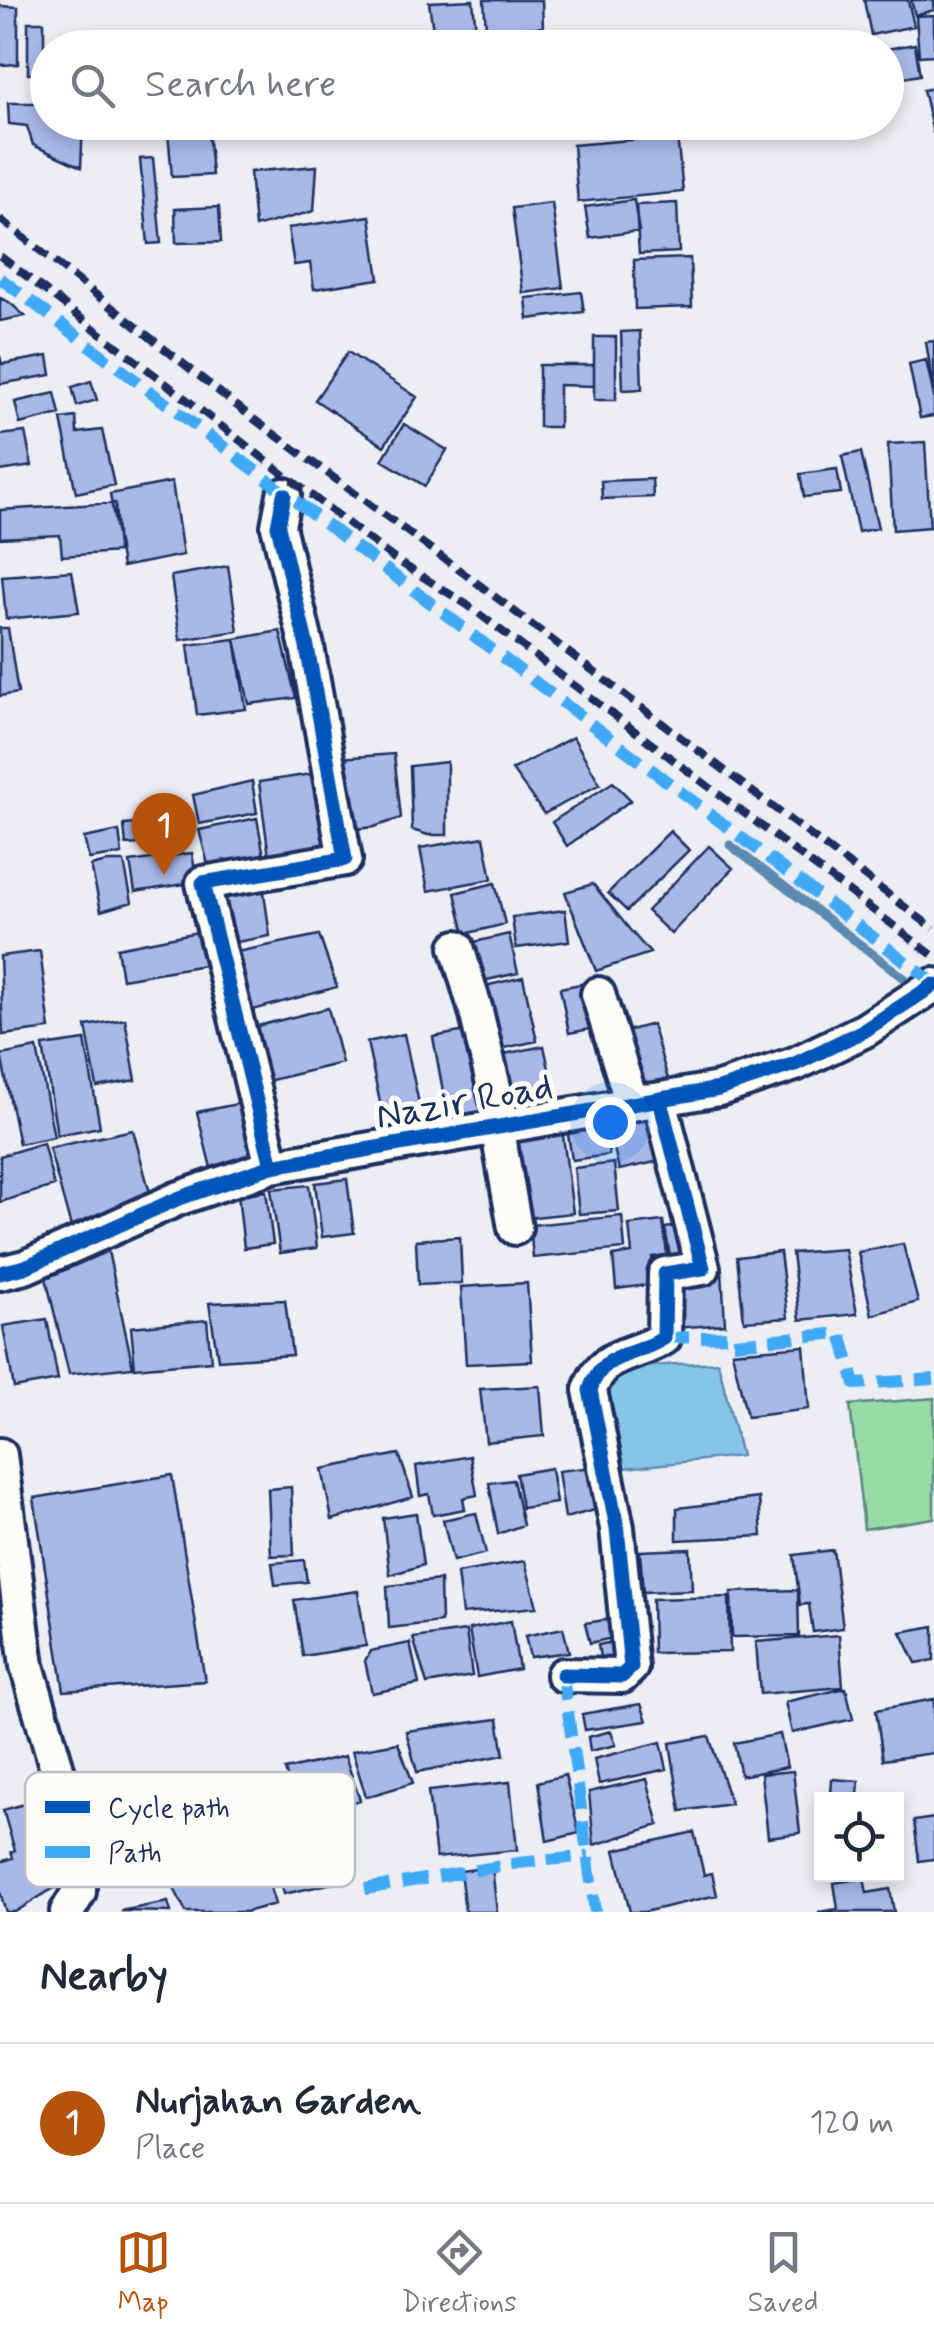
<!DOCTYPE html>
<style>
body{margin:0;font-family:Mynerve,sans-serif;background:#f6f6f7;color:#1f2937}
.controls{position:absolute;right:30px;bottom:30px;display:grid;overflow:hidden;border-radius:0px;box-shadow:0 5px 15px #0003}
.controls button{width:90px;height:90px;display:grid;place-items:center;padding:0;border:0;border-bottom:2px solid #e0e1e3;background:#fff;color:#1f2937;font:50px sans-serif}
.you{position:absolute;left:610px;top:1122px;width:35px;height:35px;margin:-25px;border:8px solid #fff;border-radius:50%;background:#1a73e8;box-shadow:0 0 0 15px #1a73e833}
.badge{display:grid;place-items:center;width:65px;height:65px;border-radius:50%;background:#b45309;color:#fff;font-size:32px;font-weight:700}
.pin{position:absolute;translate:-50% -82px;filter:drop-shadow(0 2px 5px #0008)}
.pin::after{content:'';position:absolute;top:52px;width:35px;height:30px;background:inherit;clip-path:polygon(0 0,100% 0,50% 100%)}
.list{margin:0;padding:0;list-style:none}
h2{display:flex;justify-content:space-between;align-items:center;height:130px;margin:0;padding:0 40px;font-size:42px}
h2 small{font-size:32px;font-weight:400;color:#747a83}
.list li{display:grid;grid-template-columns:65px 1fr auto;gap:30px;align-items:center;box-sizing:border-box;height:160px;padding:0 40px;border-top:2px solid #e0e1e3}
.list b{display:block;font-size:38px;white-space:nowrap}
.list p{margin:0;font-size:32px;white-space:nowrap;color:#747a83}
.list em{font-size:32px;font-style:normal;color:#747a83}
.icon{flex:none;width:55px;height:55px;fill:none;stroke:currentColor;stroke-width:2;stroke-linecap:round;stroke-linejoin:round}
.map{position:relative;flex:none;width:934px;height:1912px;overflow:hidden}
.search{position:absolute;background:#fff;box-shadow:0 5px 15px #0003;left:30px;right:30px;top:30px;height:110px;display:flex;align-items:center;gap:25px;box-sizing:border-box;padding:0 35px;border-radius:55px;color:#747a83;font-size:38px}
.sheet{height:290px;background:#fff}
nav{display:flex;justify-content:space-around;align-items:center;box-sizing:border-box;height:140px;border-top:2px solid #e0e1e3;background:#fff;font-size:28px;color:#747a83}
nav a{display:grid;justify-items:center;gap:5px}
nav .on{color:#b45309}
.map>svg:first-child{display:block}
</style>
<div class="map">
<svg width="934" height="1912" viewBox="0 0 934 1912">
<rect width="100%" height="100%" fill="#eceef4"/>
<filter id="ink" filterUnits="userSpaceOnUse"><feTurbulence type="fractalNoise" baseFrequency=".01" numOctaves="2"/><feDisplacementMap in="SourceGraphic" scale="20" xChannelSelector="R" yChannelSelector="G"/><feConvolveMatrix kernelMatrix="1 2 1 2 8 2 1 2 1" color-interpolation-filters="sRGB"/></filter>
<g filter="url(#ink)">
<path fill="#99dba6" stroke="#5a8582" stroke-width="2.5" d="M934 1398V1518L864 1529 850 1405Z"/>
<path fill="#87c5e7" stroke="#5c89b0" stroke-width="2.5" d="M718 1362 741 1456 616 1469 602 1387C623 1361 685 1365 718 1362Z"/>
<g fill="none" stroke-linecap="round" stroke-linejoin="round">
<path stroke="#5c89b0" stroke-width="9" d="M730 845 916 987"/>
</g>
<path fill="#a8b8e7" stroke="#1b2f5e" stroke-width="2.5" d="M473 0 476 33 434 38 429 2Z
M484 0H542L543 27 486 30Z
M864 0H908L914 26 871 35Z
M911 0H934V10L915 15Z
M0 6 18 7V64L0 65Z
M934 15V55L919 56 916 16Z
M28 22H44V74H28Z
M915 44 920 75 886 81V49Z
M934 88V133H933L923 90Z
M8 103H48V122H83L81 167 33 145 27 126 9 124Z
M208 129 212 175 172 177 168 132Z
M677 136 683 192 578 202 573 145Z
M153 158 161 243 148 244 140 159Z
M317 166 314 211 255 227 250 172Z
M634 200 639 231 590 238 585 207Z
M552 203 563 288 523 293 512 208Z
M677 203 679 252 639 254 636 205Z
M219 207 221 242 176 243 175 209Z
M370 216 379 279 314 289 310 263 294 265 288 228Z
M690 258 692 307 635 309 634 260Z
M581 292 584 312 528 319 526 298Z
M0 298 9 302 25 316 0 321Z
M640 331 642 389 623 390 621 332Z
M594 337H616V400H594Z
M934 341V392L926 342Z
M348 352 417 397 384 446 315 400Z
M0 356 2 364 48 356 51 375 0 384Z
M926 360 934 397V416L920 418 909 364Z
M539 365H594V386L559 385V427H539Z
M91 381 97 400 77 406 72 387Z
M55 393 60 414 20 424 15 402Z
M76 417 77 433 102 430 114 485 76 493 61 419Z
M404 424 447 450 425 486 382 460Z
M25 432 32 466 0 471V435Z
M925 442 930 527 893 530 888 444Z
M861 452 878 528 858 532 842 456Z
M837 469 841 493 804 497 800 474Z
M652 479 653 497 602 499 601 481Z
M172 482 183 555 122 567 110 494Z
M115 503 118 552 62 556 60 535 0 538V510Z
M228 566 238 631 180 640 171 576Z
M72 571 79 612 6 619 2 576Z
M0 628H8L18 693 0 696Z
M280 631 296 698 249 704 235 639Z
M235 639 246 709 197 715 188 645Z
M573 737 600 784 544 814 512 770Z
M394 754 401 818 374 827 347 830 339 758Z
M447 762V835H428L412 830 410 766Z
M318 773 326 843 269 857 259 782Z
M252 781 257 813 199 824 193 795Z
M613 782 631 800 567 846 552 822Z
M257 818 264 856 209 868 199 830Z
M184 821 187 841 126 845 124 825Z
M119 831 122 854 89 859 84 838Z
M670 831 689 850 627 911 608 893Z
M484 837 492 879 428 891 420 848Z
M709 846 733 868 671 934 647 911Z
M192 853 197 882 135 892 130 862Z
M107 862H124L132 902 101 911 91 866Z
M495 883 505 924 465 934 455 893Z
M593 884 630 930 650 953 596 971 565 892Z
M263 885 270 936 231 943 220 904 227 902 223 894Z
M565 910 569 941 516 948 512 917Z
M208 930 216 963 122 979 117 948Z
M509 934 518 973 478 982 470 943Z
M319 935 337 987 242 1013 227 954Z
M40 951 50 1029 3 1035 0 956Z
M523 977 537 1041 495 1050 481 987Z
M591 982 601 1027 569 1033 560 988Z
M328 1008 342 1063 259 1083 246 1029Z
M125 1019 136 1080 97 1087 86 1026Z
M652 1024 670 1086 638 1095 619 1033Z
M477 1029 493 1116 449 1124 433 1037Z
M404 1034 420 1108 383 1116 367 1042Z
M85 1040 100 1127 57 1135 43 1046Z
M544 1046 554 1092 512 1095 504 1054Z
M37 1048 54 1137 19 1144 1 1055Z
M242 1103 258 1162 213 1176 197 1112Z
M657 1106 669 1159 619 1170 607 1118Z
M604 1122 609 1155 572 1160 567 1128Z
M562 1128 573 1213 526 1218 515 1134Z
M133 1130 151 1197 71 1227 49 1148Z
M43 1143 54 1186 0 1202V1156Z
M614 1163 619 1211 579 1214 574 1168Z
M347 1179 354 1233 322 1237 315 1183Z
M309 1185 317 1248 280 1253 271 1189Z
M266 1191 273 1244 244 1248 238 1195Z
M622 1216 625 1249 533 1258 530 1225Z
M663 1221 667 1255 652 1257 654 1269 649 1272 647 1285 616 1289 613 1256 632 1253 629 1225Z
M691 1224 697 1264 672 1268 665 1228Z
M460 1237 462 1283 418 1285 416 1240Z
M903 1244 918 1302 872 1315 858 1252Z
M845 1249 857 1314 800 1320 792 1253Z
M108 1251 133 1367 69 1374 46 1278Z
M780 1252 788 1318 744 1321 737 1257Z
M722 1271 725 1324 676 1328 672 1278Z
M527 1283 532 1361 466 1364 461 1287Z
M285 1300 292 1355 218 1360 209 1303Z
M47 1319 58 1380 14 1388 3 1326Z
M207 1320 211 1361 135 1368 131 1327Z
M804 1346 809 1409 747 1417 732 1352Z
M540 1386 544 1436 486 1442 480 1389Z
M399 1454 413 1497 332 1520 322 1469Z
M470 1456 477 1495 463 1498 465 1509 433 1515 429 1494 420 1496 416 1466Z
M592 1467 602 1508 565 1518 558 1471Z
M551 1468 556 1503 522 1508 516 1474Z
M172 1475 205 1681 64 1691 34 1498Z
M513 1480 523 1525 498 1534 489 1483Z
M291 1487 294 1555 271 1556 268 1489Z
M759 1498 762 1536 677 1540V1508Z
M416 1513 423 1565 390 1575 383 1518Z
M476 1513 486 1553 453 1561 443 1520Z
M690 1549 692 1590 643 1592 640 1551Z
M833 1550 843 1628 813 1632 809 1604 800 1605 794 1555Z
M304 1560 307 1582 275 1585 272 1563Z
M525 1561 537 1607 462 1614 457 1573Z
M440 1580 441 1622 389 1628 387 1586Z
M798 1590 799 1636 732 1637 731 1592Z
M358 1591 366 1646 303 1656 294 1600Z
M729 1597 730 1652 653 1653 652 1599Z
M619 1618 621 1636 590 1643 585 1623Z
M511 1621 519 1669 477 1677 469 1629Z
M934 1626V1660L916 1663 901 1632Z
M563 1628 569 1652 530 1657 525 1636Z
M466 1631 472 1676 427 1684 413 1638Z
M839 1635 843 1687 760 1694 756 1642Z
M623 1640 626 1660 601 1663 598 1645Z
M410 1643 419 1684 372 1693 365 1661 370 1651Z
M846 1688 853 1719 792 1733 785 1702Z
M934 1699V1753L883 1760 876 1710Z
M641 1704 647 1721 585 1730 582 1714Z
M498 1719 504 1755 417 1772 406 1731Z
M611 1731 616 1745 590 1751 588 1737Z
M780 1734 787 1767 741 1776 734 1743Z
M709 1736 731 1804 681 1811 670 1743Z
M661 1742 667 1769 599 1784 594 1759Z
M398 1743 413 1783 366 1797 352 1751Z
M345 1756 360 1800 300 1818 285 1770Z
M793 1771 800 1833 768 1837 761 1774Z
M565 1775 579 1833 547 1841 538 1782Z
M647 1779 659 1825 594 1845 589 1792Z
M832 1779 859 1781 858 1795 831 1794Z
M510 1782 517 1850 436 1858 428 1791Z
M52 1796 57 1886 15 1912H6L0 1892V1862L13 1858 11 1852 15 1851 3 1810Z
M934 1818V1859L919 1861 914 1821Z
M694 1832 704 1875 712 1873 717 1895 644 1912H630L615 1850Z
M336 1840 342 1881 284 1894 273 1852Z
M263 1863 275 1904 245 1912H186L173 1886Z
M492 1867 497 1912H465L460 1871Z
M864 1878 867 1893 890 1889 894 1912H818L838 1909 834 1883Z
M168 1902 171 1912 120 1911Z"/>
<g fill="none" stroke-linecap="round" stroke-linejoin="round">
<g stroke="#1b2f5e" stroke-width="40">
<path id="street" d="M457 947 476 1011 503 1126
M497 1127 515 1228
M272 1166 203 883 345 859 307 647 278 526 284 495
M0 1273 25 1267 177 1199 272 1166 719 1089 795 1064 865 1030 934 985
M0 1455 27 1666 69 1810 79 1862V1892L67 1912
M563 1675 622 1676 631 1667 617 1528 590 1390C602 1351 633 1358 664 1338L665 1274 703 1268 660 1101 631 1100 598 994"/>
</g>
<use href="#street" stroke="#fdfcf7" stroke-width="32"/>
<path stroke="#1b2f5e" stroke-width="8" stroke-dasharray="15 8" stroke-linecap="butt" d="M0 219 251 417 477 583 934 929
M0 256 393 558 466 604 934 956"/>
<path stroke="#3fa9f5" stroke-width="12" stroke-dasharray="25 12" stroke-linecap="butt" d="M0 278 934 983
M664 1338 730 1336 733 1343 841 1333 855 1384 934 1379
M563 1675 595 1912
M365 1889 519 1863 589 1856"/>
<g stroke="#fdfcf7" stroke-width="21">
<path id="cycleway" d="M272 1166 203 883 345 859 307 647 278 526 284 495
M0 1273 25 1267 177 1199 272 1166 719 1089 795 1064 865 1030 934 985
M563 1675 622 1676 631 1667 617 1528 590 1390C602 1351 633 1358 664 1338L665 1274 703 1268 660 1101"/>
</g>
<use href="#cycleway" stroke="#0057b8" stroke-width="15"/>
</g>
</g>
<g text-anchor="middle" stroke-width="10" stroke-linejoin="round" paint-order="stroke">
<g font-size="38" fill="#1b2f5e" stroke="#fdfcf7">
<text transform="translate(464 1100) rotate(-10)" y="13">Nazir Road</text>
</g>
</g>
<rect x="25" y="1772" width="330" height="115" rx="15" fill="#fdfcf7" stroke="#b9bec9" stroke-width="2.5"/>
<rect x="45" y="1801" width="45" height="12" fill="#0057b8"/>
<rect x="45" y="1846" width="45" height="12" fill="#3fa9f5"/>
<g font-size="28" fill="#1b2f5e">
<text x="108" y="1817">Cycle path</text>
<text x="108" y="1862">Path</text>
</g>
</svg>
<div class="controls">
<button><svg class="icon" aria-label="locate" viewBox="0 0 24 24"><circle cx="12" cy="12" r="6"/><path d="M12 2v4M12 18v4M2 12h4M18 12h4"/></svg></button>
</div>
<div class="you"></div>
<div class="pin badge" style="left:164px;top:875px">1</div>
<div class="search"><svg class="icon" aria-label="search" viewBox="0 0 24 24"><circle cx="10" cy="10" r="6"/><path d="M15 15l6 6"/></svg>Search here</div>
</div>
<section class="sheet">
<h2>Nearby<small></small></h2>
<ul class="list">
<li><span class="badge">1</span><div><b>Nurjahan Garden</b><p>Place</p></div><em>120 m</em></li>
</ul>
</section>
<nav>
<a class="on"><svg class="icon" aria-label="map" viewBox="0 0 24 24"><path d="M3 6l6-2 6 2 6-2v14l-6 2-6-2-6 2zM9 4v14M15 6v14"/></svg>Map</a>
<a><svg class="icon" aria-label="directions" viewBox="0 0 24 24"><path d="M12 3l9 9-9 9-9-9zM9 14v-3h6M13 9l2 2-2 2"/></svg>Directions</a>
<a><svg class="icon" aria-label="saved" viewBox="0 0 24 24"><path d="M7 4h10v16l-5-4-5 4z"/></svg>Saved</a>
</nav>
